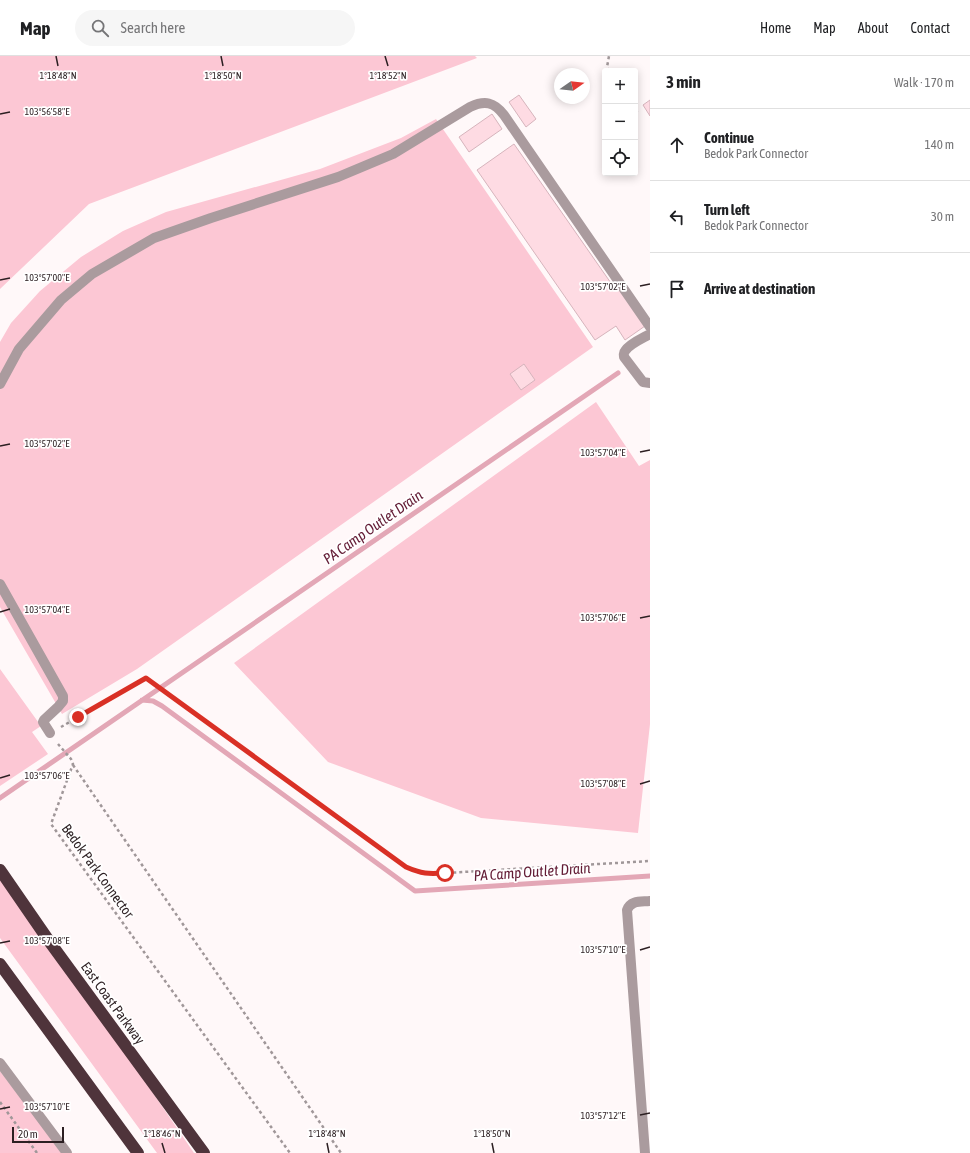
<!DOCTYPE html>
<meta charset="utf-8">
<style>
body{margin:0;font-family:"Asap Condensed",sans-serif;background:#f6f6f6;color:#202124}
.controls{position:absolute;right:12px;top:12px;display:grid;overflow:hidden;border-radius:4px;box-shadow:0 2px 10px #0003}
.controls button{width:36px;height:36px;display:grid;place-items:center;padding:0;border:0;border-bottom:1px solid #e0e0e0;background:#fff;color:#202124;font:20px sans-serif}
.compass{position:absolute;left:554px;top:12px;width:36px;height:36px;border-radius:50%;background:#fff;box-shadow:0 2px 10px #0003;rotate:76deg}
.scale{position:absolute;left:12px;bottom:10px;width:52px;box-sizing:border-box;padding-left:4px;border:2px solid #2c1f22;border-top:0;font-size:11px;line-height:14px;white-space:nowrap;color:#2c1f22;-webkit-text-stroke:3px #fff;paint-order:stroke}
.stop{position:absolute;width:12px;height:12px;margin:-9px;border:3px solid #d93025;border-radius:50%;background:#fff}
.stop.end{background:#d93025;border-color:#fff;box-shadow:0 1px 4px #0008}
.list{margin:0;padding:0;list-style:none}
h2{display:flex;justify-content:space-between;align-items:center;height:52px;margin:0;padding:0 16px;font-size:17px}
h2 small{font-size:13px;font-weight:400;color:#757577}
.list li{display:grid;grid-template-columns:26px 1fr auto;gap:12px;align-items:center;box-sizing:border-box;height:72px;padding:0 16px;border-top:1px solid #e0e0e0}
.list b{display:block;font-size:15px;white-space:nowrap}
.list p{margin:0;font-size:13px;white-space:nowrap;color:#757577}
.list em{font-size:13px;font-style:normal;color:#757577}
.icon{flex:none;width:22px;height:22px;fill:none;stroke:currentColor;stroke-width:2;stroke-linecap:round;stroke-linejoin:round}
.map{position:relative;flex:none;width:650px;height:1097px;overflow:hidden}
header{display:flex;align-items:center;gap:24px;box-sizing:border-box;height:56px;padding:0 20px;background:#fff;border-bottom:1px solid #e0e0e0}
header strong{font-size:19px}
nav{display:flex;gap:22px;margin-inline-start:auto;font-size:14px}
.search{width:280px;height:36px;background:#f6f6f6;display:flex;align-items:center;gap:10px;box-sizing:border-box;padding:0 14px;border-radius:22px;color:#757577;font-size:15px}
main{display:flex}
aside{flex:1;background:#fff}
.map>svg:first-child{display:block}
</style>
<header>
<strong>Map</strong>
<div class="search"><svg class="icon" aria-label="search" viewBox="0 0 24 24"><circle cx="10" cy="10" r="6"/><path d="M15 15l6 6"/></svg>Search here</div>
<nav><a>Home</a><a>Map</a><a>About</a><a>Contact</a></nav>
</header>
<main>
<div class="map">
<svg width="650" height="1097" viewBox="0 0 650 1097">
<rect width="100%" height="100%" fill="#fff8f9"/>
<path fill="#fcc7d4" d="M0 0H475L477 2 89 148 0 233Z
M436 63 593 291 137 613 62 658 0 551V286L11 267 40 235 81 201 123 175 166 156 320 113 401 82Z
M596 346 639 410 650 404V668L638 777 481 762 328 706 234 607Z
M0 613 41 670 32 676 48 698 0 730Z
M0 813 194 1097H157L0 882Z
M0 1015 63 1097H0Z"/>
<g fill="none" stroke-linecap="round" stroke-linejoin="round">
<path stroke="#e3a7b6" stroke-width="5" d="M142 644 153 645 162 650 415 835 650 820
M0 742 618 317"/>
</g>
<path fill="#fedbe3" stroke="#d6b4bc" d="M519 39 536 63 526 71 509 46Z
M650 44V60L643 49Z
M492 58 502 73 469 96 459 81Z
M514 88 613 230 616 227 645 270 625 284 616 270 595 284 477 114Z
M524 308 535 324 521 334 510 318Z"/>
<g fill="none" stroke-linecap="round" stroke-linejoin="round">
<path stroke="#a09799" stroke-width="2.5" stroke-dasharray="3 3" stroke-linecap="butt" d="M608 15 607 11 609 0
M635 55 640 54
M61 671 145 622 406 811 418 816 429 818 650 805
M58 688 71 703 73 708 51 768 290 1097
M73 709 341 1097
M0 1046 37 1097"/>
<path stroke="#aa9b9e" stroke-width="10" d="M650 278C643 282 629 288 625 295 623 297 624 298 624 301L643 326 650 327
M0 328 19 293 61 244 92 218 154 182 211 162 338 121 393 98 470 51C485 44 494 46 504 59L650 271
M0 528 63 640V645L58 651 44 664 43 666 50 677
M0 1007 67 1097
M645 1097 627 854C631 844 641 846 650 845"/>
<path stroke="#4f343b" stroke-width="12" d="M0 814 49 885 204 1097
M0 908 138 1097"/>
</g>
<g fill="none" stroke-linecap="round" stroke-linejoin="round">
<path stroke="#d93025" stroke-width="5" d="M78 661 146 622 406 811C422 818 428 818 445 817"/>
</g>
<path fill="none" stroke="#2c1f22" stroke-width="1.5" d="M56 0 58 10M221 0 223 10M385 0 388 10M0 58 10 56M0 224 10 222M640 230 650 228M0 390 10 388M640 396 650 394M0 556 10 553M640 562 650 560M0 722 10 719M640 728 650 725M0 887 10 885M640 894 650 891M0 1053 10 1051M640 1059 650 1057M162 1087 165 1097M327 1087 329 1097M492 1087 494 1097"/>
<g text-anchor="middle" stroke-width="3.5" stroke-linejoin="round" paint-order="stroke">
<g font-size="14" fill="#2c1f22" stroke="#fff">
<text transform="translate(98 815) rotate(54)" y="5">Bedok Park Connector</text>
<text transform="translate(113 947) rotate(54)" y="5">East Coast Parkway</text>
</g>
<g font-size="15" font-style="italic" fill="#631c35" stroke="#fff">
<text transform="translate(373 471) rotate(-35)" y="5">PA Camp Outlet Drain</text>
<text transform="translate(532 816) rotate(-4)" y="5">PA Camp Outlet Drain</text>
</g>
</g>
<g font-size="10" text-anchor="middle" fill="#2c1f22" stroke="#fff" stroke-width="3.5" stroke-linejoin="round" paint-order="stroke">
<text x="58" y="23">1°18'48"N</text>
<text x="223" y="23">1°18'50"N</text>
<text x="388" y="23">1°18'52"N</text>
<text x="47" y="59">103°56'58"E</text>
<text x="47" y="225">103°57'00"E</text>
<text x="603" y="234">103°57'02"E</text>
<text x="47" y="391">103°57'02"E</text>
<text x="603" y="400">103°57'04"E</text>
<text x="47" y="557">103°57'04"E</text>
<text x="603" y="565">103°57'06"E</text>
<text x="47" y="723">103°57'06"E</text>
<text x="603" y="731">103°57'08"E</text>
<text x="47" y="888">103°57'08"E</text>
<text x="603" y="897">103°57'10"E</text>
<text x="47" y="1054">103°57'10"E</text>
<text x="603" y="1063">103°57'12"E</text>
<text x="162" y="1081">1°18'46"N</text>
<text x="327" y="1081">1°18'48"N</text>
<text x="492" y="1081">1°18'50"N</text>
</g>
</svg>
<div class="controls">
<button>+</button>
<button>−</button>
<button><svg class="icon" aria-label="locate" viewBox="0 0 24 24"><circle cx="12" cy="12" r="6"/><path d="M12 2v4M12 18v4M2 12h4M18 12h4"/></svg></button>
</div>
<svg class="compass" viewBox="-18 -18 36 36"><path d="M0-13l5 13h-10z" fill="#e53935"/><path d="M0 13l5-13h-10z" fill="#757577"/></svg>
<div class="scale">20 m</div>
<div class="stop" style="left:445px;top:817px"></div>
<div class="stop end" style="left:78px;top:661px"></div>
</div>
<aside>
<h2>3 min<small>Walk · 170 m</small></h2>
<ul class="list">
<li><svg class="icon" aria-label="ahead" viewBox="0 0 24 24"><path d="M12 20V5M6 11l6-6 6 6"/></svg><div><b>Continue</b><p>Bedok Park Connector</p></div><em>140 m</em></li>
<li><svg class="icon" aria-label="left" viewBox="0 0 24 24"><path d="M17 20v-9H6M10 6l-5 5 5 5"/></svg><div><b>Turn left</b><p>Bedok Park Connector</p></div><em>30 m</em></li>
<li><svg class="icon" aria-label="arrive" viewBox="0 0 24 24"><path d="M6 21V4h12l-3 4 3 4H6"/></svg><div><b>Arrive at destination</b></div></li>
</ul>
</aside>
</main>
